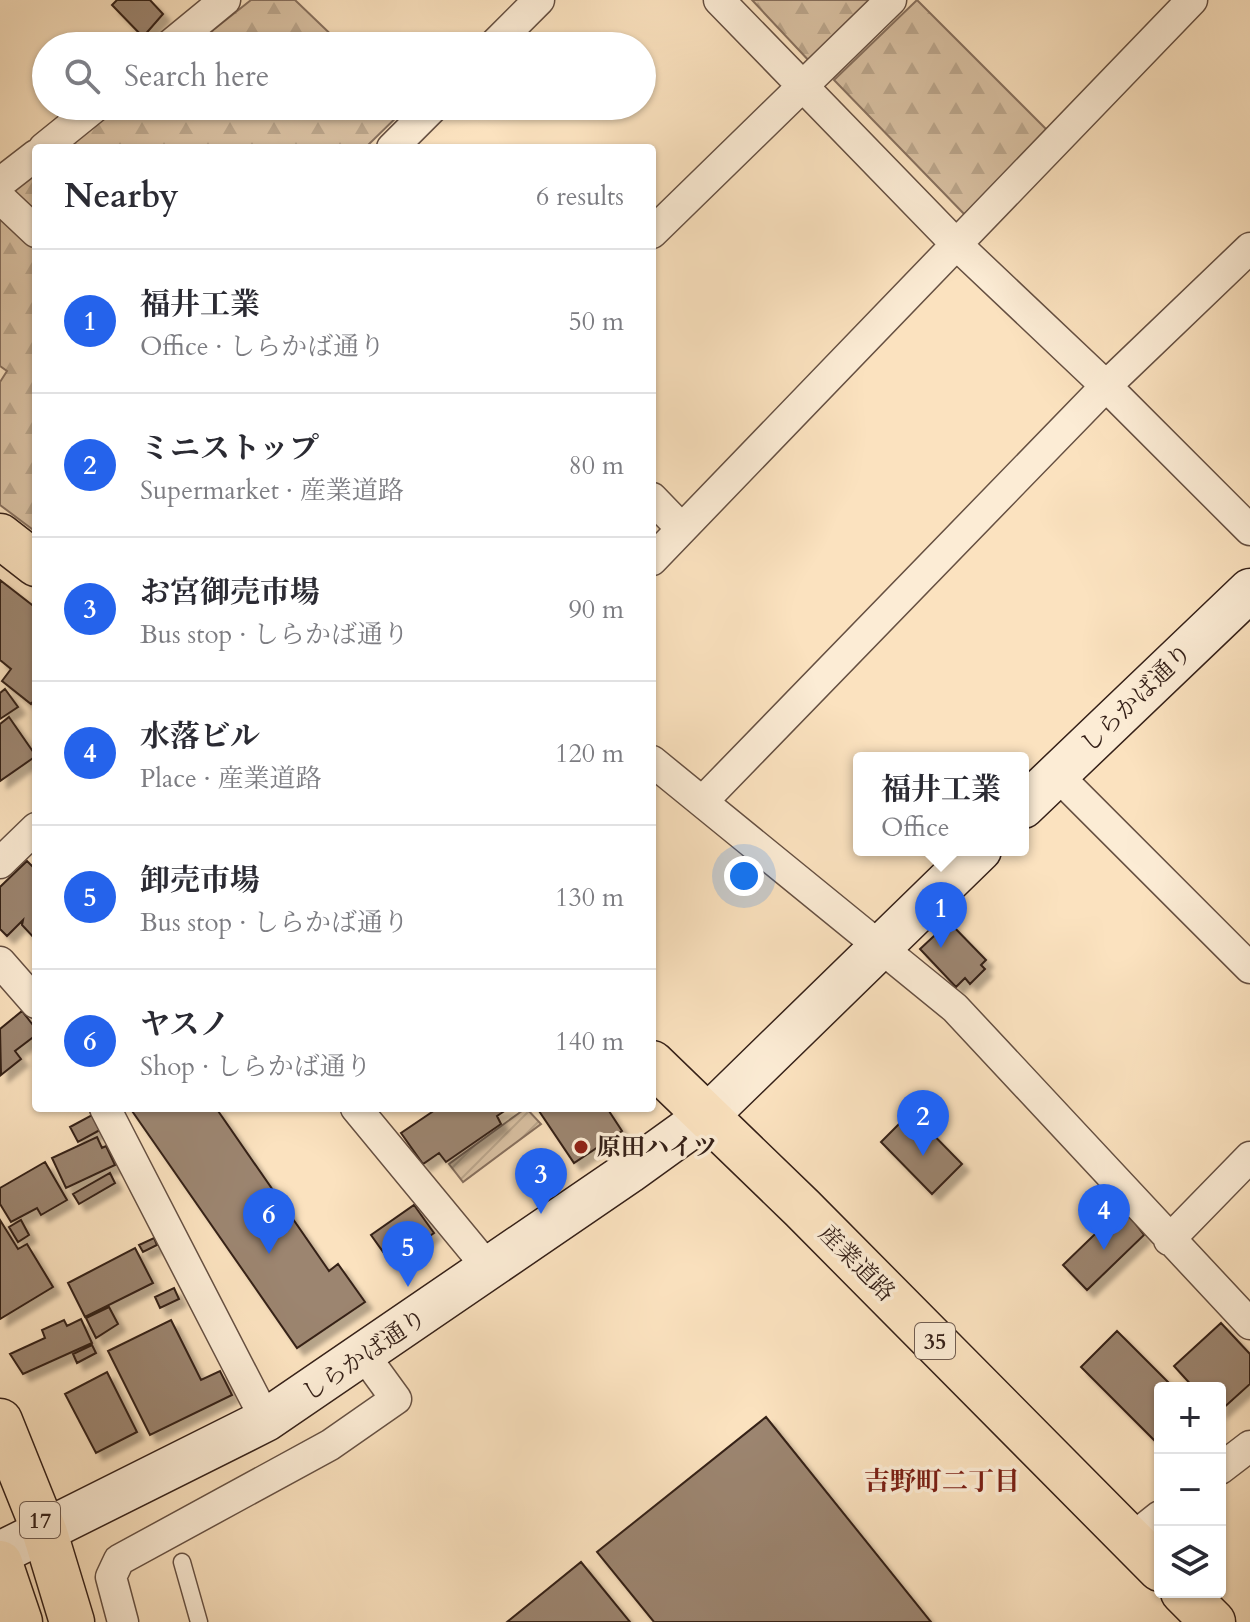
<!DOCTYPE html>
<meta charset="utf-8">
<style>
body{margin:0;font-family:Cardo,"Noto Serif JP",serif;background:#f7f7f7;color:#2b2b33}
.controls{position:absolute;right:24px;bottom:24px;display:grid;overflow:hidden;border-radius:8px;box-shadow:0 2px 6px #0004}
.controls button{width:72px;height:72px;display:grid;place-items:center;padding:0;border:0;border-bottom:2px solid #e1e1e2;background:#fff;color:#2b2b33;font:40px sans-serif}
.you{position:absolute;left:744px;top:876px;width:28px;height:28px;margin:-20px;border:6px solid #fff;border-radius:50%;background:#1a73e8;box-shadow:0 0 0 12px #1a73e833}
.badge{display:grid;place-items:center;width:52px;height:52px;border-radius:50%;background:#2563eb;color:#fff;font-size:26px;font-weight:700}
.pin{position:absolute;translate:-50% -66px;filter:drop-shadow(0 2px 4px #0008)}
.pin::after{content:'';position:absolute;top:42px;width:28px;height:24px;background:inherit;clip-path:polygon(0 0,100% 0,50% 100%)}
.popup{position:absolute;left:853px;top:752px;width:176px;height:104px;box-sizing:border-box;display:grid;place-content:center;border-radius:8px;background:#fff;filter:drop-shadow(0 2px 6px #0005);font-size:26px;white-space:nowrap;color:#7c7c81}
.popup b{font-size:30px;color:#2b2b33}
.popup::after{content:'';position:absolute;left:50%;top:100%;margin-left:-16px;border:16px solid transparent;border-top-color:#fff}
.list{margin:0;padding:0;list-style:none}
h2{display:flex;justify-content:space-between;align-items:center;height:104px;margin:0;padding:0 32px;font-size:34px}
h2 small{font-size:26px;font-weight:400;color:#7c7c81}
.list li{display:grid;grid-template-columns:52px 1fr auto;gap:24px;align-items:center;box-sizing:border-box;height:144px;padding:0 32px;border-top:2px solid #e1e1e2}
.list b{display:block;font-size:30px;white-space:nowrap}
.list p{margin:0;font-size:26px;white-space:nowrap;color:#7c7c81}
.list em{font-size:26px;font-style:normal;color:#7c7c81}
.icon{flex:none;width:44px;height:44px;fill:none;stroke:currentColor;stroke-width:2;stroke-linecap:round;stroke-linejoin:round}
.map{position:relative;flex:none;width:1250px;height:1622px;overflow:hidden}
.search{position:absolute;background:#fff;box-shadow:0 2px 6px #0004;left:32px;top:32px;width:624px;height:88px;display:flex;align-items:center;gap:20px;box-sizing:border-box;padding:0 28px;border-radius:44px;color:#7c7c81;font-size:30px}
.panel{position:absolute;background:#fff;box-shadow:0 2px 6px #0004;left:32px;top:144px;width:624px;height:968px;border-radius:8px}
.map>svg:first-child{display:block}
</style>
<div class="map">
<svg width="1250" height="1622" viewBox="0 0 1250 1622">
<defs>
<pattern id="forest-firs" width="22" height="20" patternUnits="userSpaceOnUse" patternTransform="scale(2)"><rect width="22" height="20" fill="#d9c1a3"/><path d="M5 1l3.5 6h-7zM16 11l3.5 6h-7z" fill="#bba68c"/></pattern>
<pattern id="garden-furrows" width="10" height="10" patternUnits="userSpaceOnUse" patternTransform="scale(2)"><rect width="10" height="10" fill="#d9c1a3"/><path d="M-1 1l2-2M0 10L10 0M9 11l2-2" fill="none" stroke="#bba68c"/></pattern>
<filter id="shadow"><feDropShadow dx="7" dy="7" stdDeviation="2" flood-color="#0004"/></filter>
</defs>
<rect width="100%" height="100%" fill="#fbe2bf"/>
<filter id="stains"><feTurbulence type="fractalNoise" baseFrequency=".0025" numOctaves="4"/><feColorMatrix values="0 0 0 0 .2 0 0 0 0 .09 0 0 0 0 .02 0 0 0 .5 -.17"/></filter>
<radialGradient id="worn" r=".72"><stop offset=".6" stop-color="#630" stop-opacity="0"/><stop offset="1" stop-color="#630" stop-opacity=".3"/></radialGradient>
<path fill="url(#forest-firs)" stroke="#87705e" stroke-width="2" d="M251 0H295L343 46H193Z
M752 0H876L812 64Z
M917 0 1053 136 968 218 834 80Z
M117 106H404L406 108 365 148H64Z
M36 170V532L0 505V382L7 371 0 366V199Z"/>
<path fill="url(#garden-furrows)" stroke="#87705e" stroke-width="2" d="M526 1108 541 1124 463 1182 449 1164Z"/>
<path fill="#9c856f" stroke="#352018" stroke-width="2" filter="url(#shadow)" d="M117 0H150L163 14 143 37 112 5Z
M0 580 36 608V698L31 704 2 681 11 669 0 660Z
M5 689 18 707 0 719V693Z
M9 717 36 756 0 781V724Z
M27 861 36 870V940L22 925 23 920 7 936 0 929V887Z
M949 922 986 960 981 965 985 969 970 984 965 978 956 987 920 949Z
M22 1011 36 1029V1035L15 1051 21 1059 1 1075 0 1029Z
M130 1108H216L329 1271 338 1264 365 1302 297 1348Z
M438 1108H509L497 1116 501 1124 446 1162 439 1153 423 1164 401 1133Z
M537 1108H607L622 1131 574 1163Z
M911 1112 962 1164 932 1194 881 1142Z
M92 1115 100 1130 78 1142 70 1127Z
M97 1137 102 1148 106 1146 115 1165 66 1188 52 1158Z
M45 1162 67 1200 41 1215 37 1208 11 1222 0 1204V1188Z
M110 1173 115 1183 79 1204 73 1194Z
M414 1205 434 1233 391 1263 371 1235Z
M1123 1207 1144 1235 1087 1290 1063 1265Z
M0 1220 18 1249 27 1244 53 1287 0 1319Z
M21 1220 29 1235 18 1242 9 1227Z
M154 1238 157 1245 143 1252 139 1245Z
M135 1248 153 1283 85 1317 68 1283Z
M174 1288 179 1299 160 1308 155 1297Z
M109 1307 118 1324 96 1338 86 1318Z
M81 1319 92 1343 23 1374 10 1354 45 1338 42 1330 64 1320 67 1326Z
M171 1320 201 1380 220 1371 232 1395 150 1435 108 1351Z
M1221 1323 1250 1354V1384L1220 1411V1388H1194L1174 1366Z
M1117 1331 1174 1388H1160V1446L1081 1367Z
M92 1345 96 1353 77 1363 73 1354Z
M107 1372 137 1432 96 1453 65 1394Z
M766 1417 931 1622H654L597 1552Z
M581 1562 630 1622H507Z"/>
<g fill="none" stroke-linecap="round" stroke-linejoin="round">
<g stroke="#665042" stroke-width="19">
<path id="lane" d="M182 1562 199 1622"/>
</g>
<g stroke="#665042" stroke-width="33">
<path id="street" d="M719 0 956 244 1106 386 1250 530
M169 46 225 0
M493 46 539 0
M44 148 96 106
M392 148 434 106
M0 183 36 155
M0 198 36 232
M652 233 891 0
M652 498 682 529
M652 560 1192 0
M652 761 955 1008 1250 1324
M1056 774 1250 968
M703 801 1106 386 1250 248
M0 863 36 828
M0 962 36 1003
M105 1108 266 1420
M356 1108 489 1269
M1169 1240 1250 1157
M1220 1469 1250 1446
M1131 1539 1160 1516
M123 1622 111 1577 119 1560 330 1445 396 1399 364 1355"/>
</g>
<g stroke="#352018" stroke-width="45">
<path id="secondary" d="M1023 807 1250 590
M0 1553 266 1420 629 1172 708 1115 980 850"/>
</g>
<g stroke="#352018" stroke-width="47">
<path id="primary" d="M0 536 36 564
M652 1063 802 1208 1160 1569
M1183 1592 1213 1622"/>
</g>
<g stroke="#352018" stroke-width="47">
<path id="highway" d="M0 1421 45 1533 72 1622
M0 1563 20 1622"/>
</g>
<use href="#lane" stroke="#fcecd5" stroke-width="16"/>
<use href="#street" stroke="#fcecd5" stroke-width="30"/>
<use href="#secondary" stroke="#fcecd5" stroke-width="42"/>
<use href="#primary" stroke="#fbe2bf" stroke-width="44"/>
<use href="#highway" stroke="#fbe2bf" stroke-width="44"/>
</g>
<circle fill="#8f2418" stroke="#fcecd5" stroke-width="3" cx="581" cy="1147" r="8"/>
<g text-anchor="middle" stroke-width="7" stroke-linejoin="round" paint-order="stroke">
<g fill="#fcecd5" stroke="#715d51" stroke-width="2">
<rect x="915" y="1323" width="40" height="36" rx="6"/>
<rect x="20" y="1502" width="40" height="36" rx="6"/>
</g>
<g font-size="22" font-weight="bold" fill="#352018">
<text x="935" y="1349">35</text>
<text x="40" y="1528">17</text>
</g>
<g font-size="24" fill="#352018" stroke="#fcecd5">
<text transform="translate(1136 698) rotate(-44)" y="8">しらかば通り</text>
<text transform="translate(857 1263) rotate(45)" y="8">産業道路</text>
<text transform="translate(364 1355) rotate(-34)" y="8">しらかば通り</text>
</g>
<g font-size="24" font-weight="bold" fill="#352018" stroke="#fcecd5" text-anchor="start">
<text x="597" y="1155">原田ハイツ</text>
</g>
<g font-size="26" font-weight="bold" fill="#7a1f14" stroke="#fcecd5">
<text x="942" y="1490">吉野町二丁目</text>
</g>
</g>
<rect width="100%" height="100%" filter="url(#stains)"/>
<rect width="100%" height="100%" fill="url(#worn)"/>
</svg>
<div class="controls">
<button>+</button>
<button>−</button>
<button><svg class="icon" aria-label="layers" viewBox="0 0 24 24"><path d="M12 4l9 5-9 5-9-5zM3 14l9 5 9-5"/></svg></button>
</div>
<div class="you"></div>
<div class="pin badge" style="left:941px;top:948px">1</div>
<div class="popup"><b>福井工業</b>Office</div>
<div class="pin badge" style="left:923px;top:1156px">2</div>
<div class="pin badge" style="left:541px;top:1214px">3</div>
<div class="pin badge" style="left:1104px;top:1250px">4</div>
<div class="pin badge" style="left:408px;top:1287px">5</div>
<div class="pin badge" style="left:269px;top:1254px">6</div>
<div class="search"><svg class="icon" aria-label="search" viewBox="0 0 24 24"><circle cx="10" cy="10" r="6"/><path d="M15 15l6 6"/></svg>Search here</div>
<section class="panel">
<h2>Nearby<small>6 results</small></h2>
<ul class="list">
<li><span class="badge">1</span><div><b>福井工業</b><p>Office · しらかば通り</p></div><em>50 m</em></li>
<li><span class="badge">2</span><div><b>ミニストップ</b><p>Supermarket · 産業道路</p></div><em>80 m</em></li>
<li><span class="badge">3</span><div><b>お宮御売市場</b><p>Bus stop · しらかば通り</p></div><em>90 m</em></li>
<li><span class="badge">4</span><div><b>水落ビル</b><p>Place · 産業道路</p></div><em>120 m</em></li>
<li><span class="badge">5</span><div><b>卸売市場</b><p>Bus stop · しらかば通り</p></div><em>130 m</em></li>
<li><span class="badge">6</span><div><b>ヤスノ</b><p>Shop · しらかば通り</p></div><em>140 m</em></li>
</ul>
</section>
</div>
